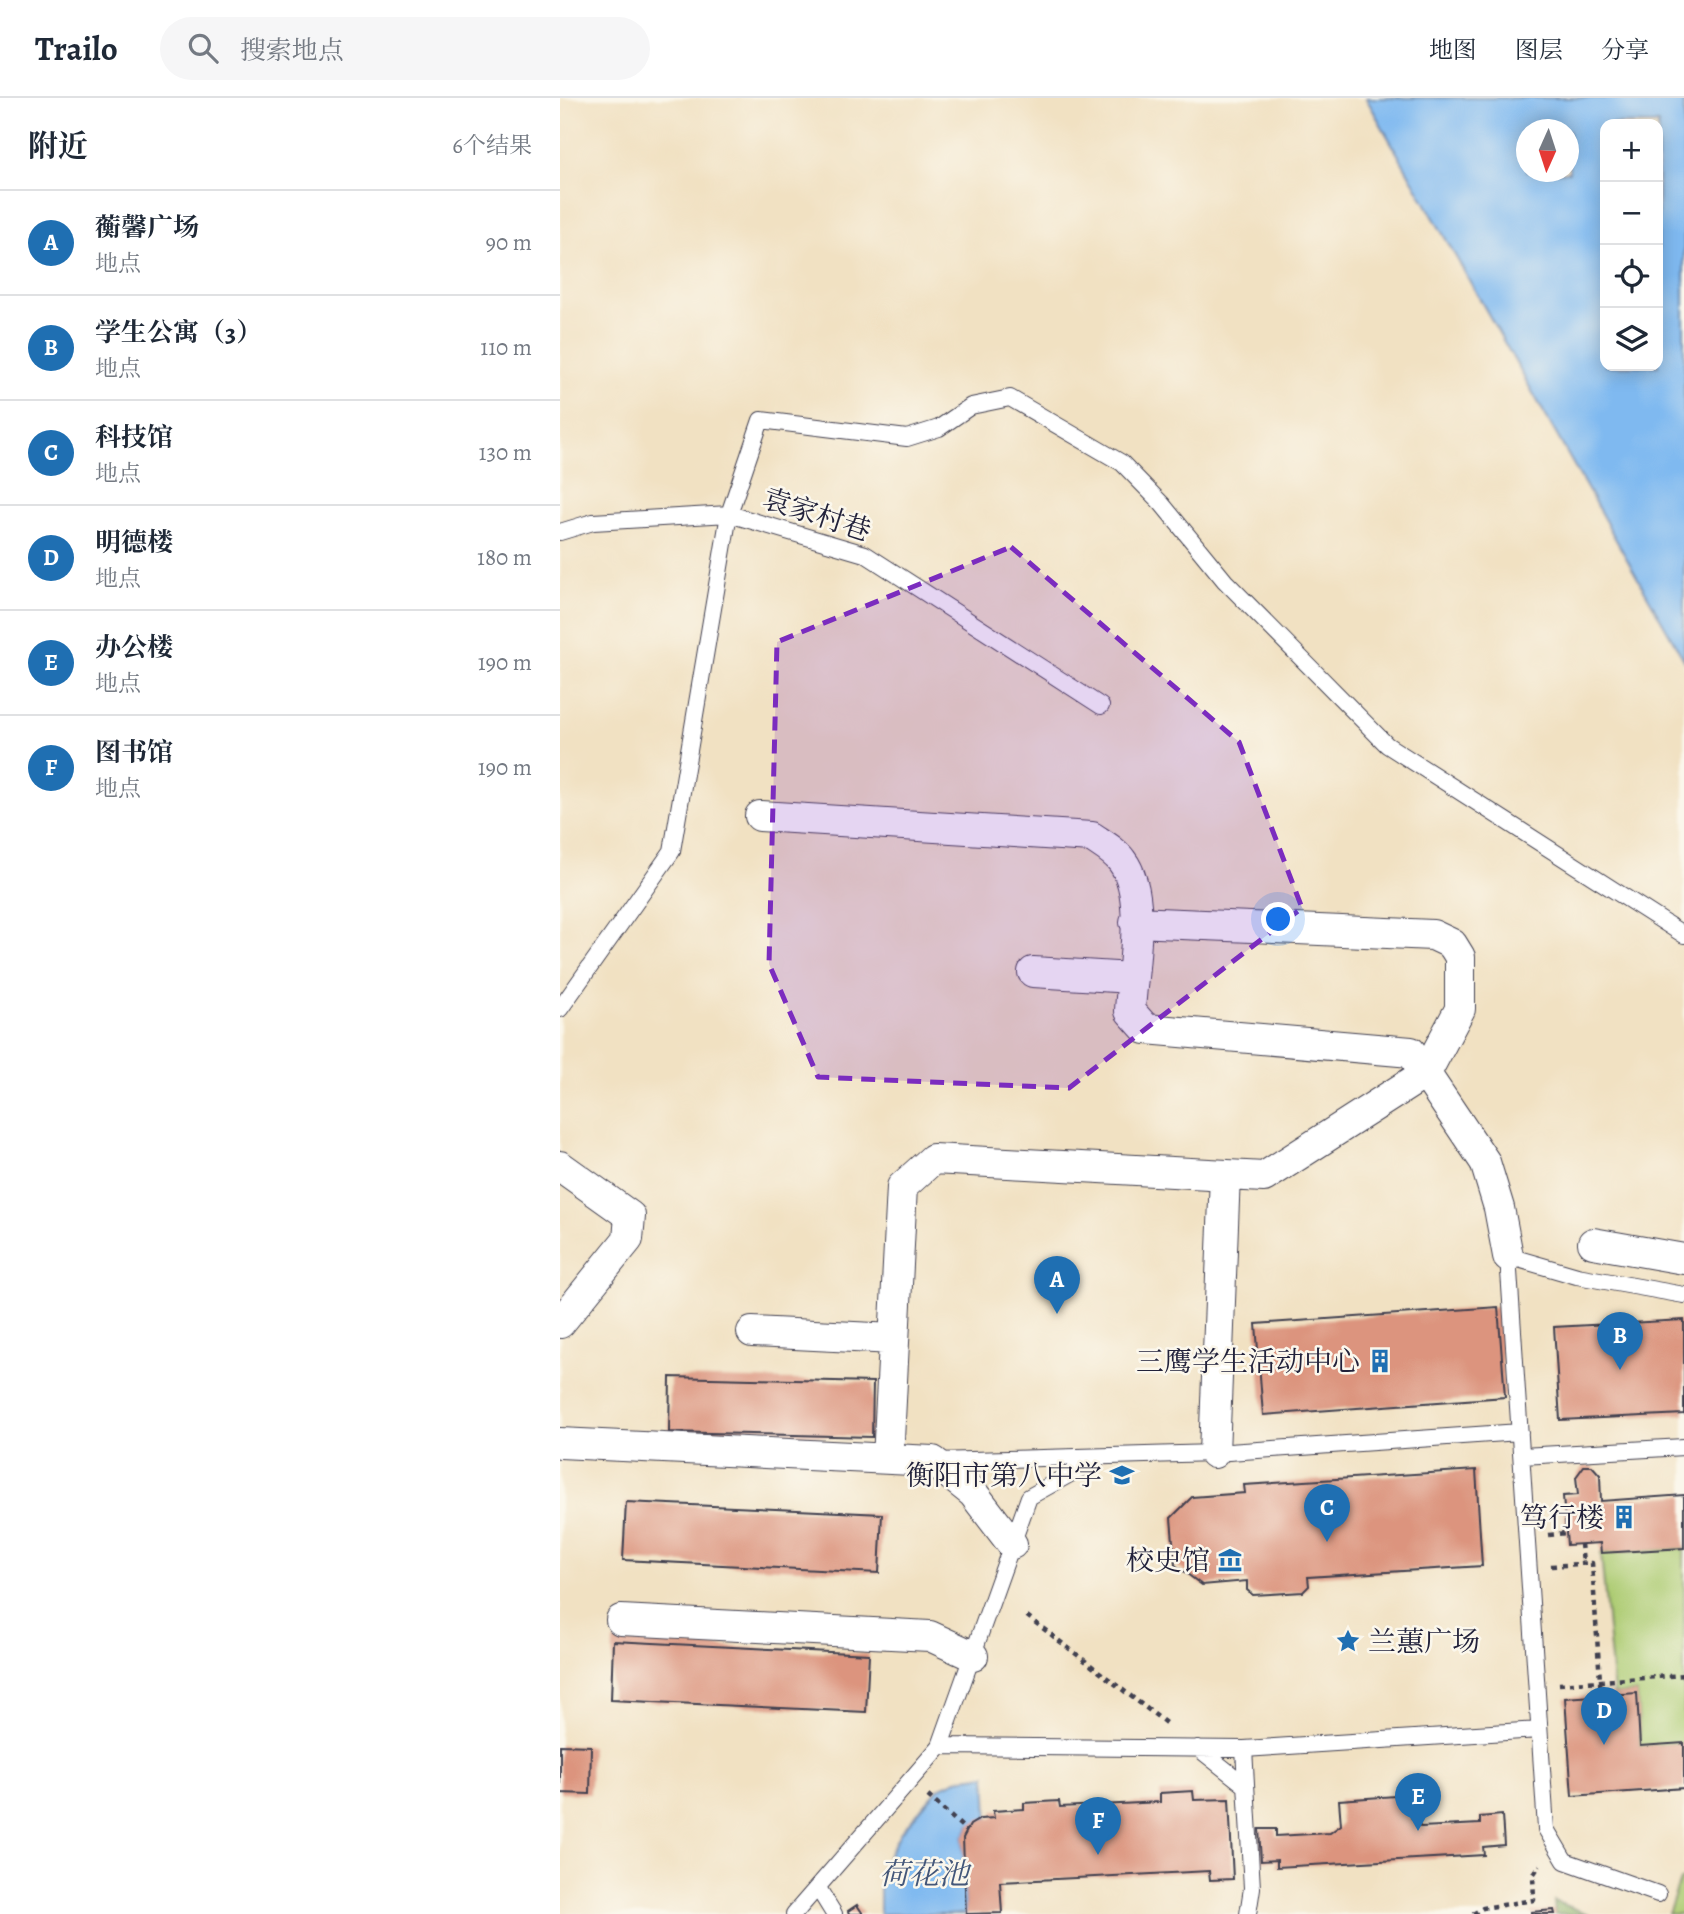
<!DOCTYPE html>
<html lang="zh">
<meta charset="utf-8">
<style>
body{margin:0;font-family:Alegreya,"Noto Serif SC",serif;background:#f6f6f7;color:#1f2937}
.controls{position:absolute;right:21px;top:21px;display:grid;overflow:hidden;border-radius:14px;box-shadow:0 4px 18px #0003}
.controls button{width:63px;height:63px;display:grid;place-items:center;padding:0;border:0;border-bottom:2px solid #e0e1e3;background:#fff;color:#1f2937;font:35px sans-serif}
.compass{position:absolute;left:956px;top:21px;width:63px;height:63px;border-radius:50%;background:#fff;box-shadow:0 4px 18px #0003;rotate:183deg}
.you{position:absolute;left:719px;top:822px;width:24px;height:24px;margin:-18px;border:5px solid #fff;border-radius:50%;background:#1a73e8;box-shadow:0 0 0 10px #1a73e833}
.badge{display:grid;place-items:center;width:46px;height:46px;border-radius:50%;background:#1f6fb2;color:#fff;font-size:23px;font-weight:700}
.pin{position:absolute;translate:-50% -58px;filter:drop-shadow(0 2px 4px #0008)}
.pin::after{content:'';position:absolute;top:37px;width:24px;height:21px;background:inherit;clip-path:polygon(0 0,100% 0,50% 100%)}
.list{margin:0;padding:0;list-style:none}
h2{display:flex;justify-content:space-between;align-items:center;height:91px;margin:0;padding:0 28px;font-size:30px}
h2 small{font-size:23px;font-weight:400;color:#747a83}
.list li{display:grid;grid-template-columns:46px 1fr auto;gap:21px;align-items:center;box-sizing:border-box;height:105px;padding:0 28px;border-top:2px solid #e0e1e3}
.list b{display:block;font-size:26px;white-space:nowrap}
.list p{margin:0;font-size:23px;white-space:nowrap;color:#747a83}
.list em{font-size:23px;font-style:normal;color:#747a83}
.icon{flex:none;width:38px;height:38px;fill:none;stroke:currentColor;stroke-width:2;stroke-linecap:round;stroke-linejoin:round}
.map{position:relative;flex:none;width:1124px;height:1816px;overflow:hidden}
header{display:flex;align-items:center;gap:42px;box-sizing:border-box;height:98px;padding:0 35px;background:#fff;border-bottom:2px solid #e0e1e3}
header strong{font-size:33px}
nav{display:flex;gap:38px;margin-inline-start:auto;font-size:24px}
.search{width:490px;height:63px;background:#f6f6f7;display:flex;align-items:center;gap:18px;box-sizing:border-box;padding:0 24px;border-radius:38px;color:#747a83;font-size:26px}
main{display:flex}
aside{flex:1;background:#fff}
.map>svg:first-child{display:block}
</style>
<header>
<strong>Trailo</strong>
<div class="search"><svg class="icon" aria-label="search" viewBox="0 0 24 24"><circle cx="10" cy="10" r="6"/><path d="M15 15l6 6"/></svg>搜索地点</div>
<nav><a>地图</a><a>图层</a><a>分享</a></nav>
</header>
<main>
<aside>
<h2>附近<small>6个结果</small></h2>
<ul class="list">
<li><span class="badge">A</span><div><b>蘅馨广场</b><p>地点</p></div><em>90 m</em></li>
<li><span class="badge">B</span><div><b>学生公寓（3）</b><p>地点</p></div><em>110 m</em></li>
<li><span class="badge">C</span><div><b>科技馆</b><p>地点</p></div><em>130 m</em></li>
<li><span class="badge">D</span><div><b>明德楼</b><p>地点</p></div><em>180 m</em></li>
<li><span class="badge">E</span><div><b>办公楼</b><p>地点</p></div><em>190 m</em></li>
<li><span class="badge">F</span><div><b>图书馆</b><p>地点</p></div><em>190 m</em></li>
</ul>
</aside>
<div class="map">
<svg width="1124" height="1816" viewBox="0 0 1124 1816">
<rect width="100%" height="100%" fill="#fbf7ec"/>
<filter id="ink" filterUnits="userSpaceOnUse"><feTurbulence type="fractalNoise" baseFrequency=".0143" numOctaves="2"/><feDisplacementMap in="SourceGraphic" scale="14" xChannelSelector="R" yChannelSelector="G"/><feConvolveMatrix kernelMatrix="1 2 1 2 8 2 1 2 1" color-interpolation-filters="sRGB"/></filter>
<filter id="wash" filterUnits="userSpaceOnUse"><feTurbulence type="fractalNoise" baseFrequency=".00686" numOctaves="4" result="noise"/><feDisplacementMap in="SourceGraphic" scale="28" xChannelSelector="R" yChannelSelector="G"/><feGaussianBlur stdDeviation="1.57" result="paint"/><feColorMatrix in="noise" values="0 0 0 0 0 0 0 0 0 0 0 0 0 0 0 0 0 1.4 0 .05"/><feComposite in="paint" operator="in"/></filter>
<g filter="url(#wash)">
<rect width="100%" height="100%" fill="#f1e1c2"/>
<path fill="#adcc73" stroke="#687757" stroke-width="2" d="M1124 1450V1645L1080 1648 1077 1595 1054 1596 1041 1455Z
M1124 1781V1816H1108L1120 1782Z"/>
<path fill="#8ab065" stroke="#566950" stroke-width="2" d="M994 1803 1029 1816H995Z"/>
<path fill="#7fb9f0" stroke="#506e96" stroke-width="2" fill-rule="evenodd" d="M806 0H1124V562ZM1045 26H1098V268H1045ZM967 32H1009V74H967Z
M426 1677 428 1720 410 1727 403 1740 406 1816H320V1774L340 1735 379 1690 399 1681Z"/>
<g id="blocks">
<path fill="#dc947e" d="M938 1209 945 1299 703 1317 696 1226Z
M1124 1222V1316L1000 1322 994 1229Z
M110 1279 313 1284 312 1339 109 1334Z
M1024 1368H1032L1040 1377 1041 1403 1124 1397V1450L1041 1455 1040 1445 1007 1447 1003 1398 1018 1397 1016 1379Z
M916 1372 922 1468 748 1479 749 1488 743 1494 693 1497 687 1492V1483L642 1487 615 1467 611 1420 632 1399 685 1395 684 1387Z
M66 1404 322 1416 319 1475 63 1462Z
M53 1543 309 1556 306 1614 51 1602Z
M1077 1595 1080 1648 1124 1645V1690L1012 1698 1005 1600Z
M0 1647 31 1648 30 1696 0 1695Z
M633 1693 634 1702 669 1701 673 1781 650 1782 649 1773 440 1784 442 1815 406 1816 403 1740 410 1727 420 1721 434 1720 433 1713 464 1711V1705L499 1703 500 1709 600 1704V1695Z
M850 1697 851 1719 861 1729 920 1726V1719L942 1717 944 1747 923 1749 924 1757 717 1769V1762L701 1763 699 1731H716V1738L770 1735 781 1727 779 1702Z
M297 1807 303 1816H289L288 1813Z
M994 1812 995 1816H971V1814Z"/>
</g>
</g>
<g filter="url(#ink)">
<use href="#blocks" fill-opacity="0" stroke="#413f4f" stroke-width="2"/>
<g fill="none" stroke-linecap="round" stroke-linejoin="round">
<g stroke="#413f4f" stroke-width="18">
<path id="lane" d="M0 434 33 424 169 416 305 456 541 608
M0 911 112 753 169 416 201 322 347 340 379 330 411 308 450 300 562 365 602 406 665 483 827 647 1124 837
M962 1358 1124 1349
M375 1363 654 1355 960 1334
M380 1648 684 1651 979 1632
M638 1650 686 1688
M684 1651 692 1790 688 1816
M258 1790 274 1816
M1098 1796 1005 1763 986 1731 948 1158 1017 1178 1124 1197
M234 1816 380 1648 469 1399 537 1361"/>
</g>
<g stroke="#413f4f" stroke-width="32">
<path id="street" d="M200 718 532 739C542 746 555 753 562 763 588 797 572 872 570 913L586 931 851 954 925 1064 939 1110 948 1158
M473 874 572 880
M0 1068 70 1118 68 1141 0 1225
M1033 1145 1124 1161
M192 1234 334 1241
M0 1345 373 1363 413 1395 452 1446
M654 1355 665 1077
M328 1361 342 1089 373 1061 704 1079 866 975 900 911V859L892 846 873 837 575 824
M61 1522 370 1538 413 1558"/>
</g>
<path stroke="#413f4f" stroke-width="4.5" stroke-dasharray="5 5" stroke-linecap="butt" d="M989 1437 1006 1435
M1021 1446 1023 1465
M991 1468 1032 1465 1041 1597
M467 1518 607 1626
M999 1586 1124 1577
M368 1698 407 1733
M913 1816 923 1810 974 1802 973 1777 980 1767"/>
<use href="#lane" stroke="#fff" stroke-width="16"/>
<use href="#street" stroke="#fff" stroke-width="30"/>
</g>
</g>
<path fill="#7b2cbf" fill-opacity="0.2" stroke="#7b2cbf" stroke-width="5" stroke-dasharray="14 9" stroke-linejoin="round" d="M451 449 679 644 742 810 509 990 258 979 209 866 217 544Z"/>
<defs>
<g id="building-bare" transform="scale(1.89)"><path d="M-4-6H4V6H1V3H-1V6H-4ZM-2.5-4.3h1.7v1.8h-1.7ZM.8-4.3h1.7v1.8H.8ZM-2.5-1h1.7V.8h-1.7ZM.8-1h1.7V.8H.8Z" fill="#1f6fb2" stroke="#fbf7ec" stroke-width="2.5" paint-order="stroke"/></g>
<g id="school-bare" transform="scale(1.89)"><path d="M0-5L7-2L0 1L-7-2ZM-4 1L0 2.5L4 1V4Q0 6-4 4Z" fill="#1f6fb2" stroke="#fbf7ec" stroke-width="2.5" paint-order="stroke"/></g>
<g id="museum-bare" transform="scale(1.89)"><path d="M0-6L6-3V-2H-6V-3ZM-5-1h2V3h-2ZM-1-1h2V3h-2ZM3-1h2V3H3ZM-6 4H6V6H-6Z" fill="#1f6fb2" stroke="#fbf7ec" stroke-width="2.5" paint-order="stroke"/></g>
<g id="sight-bare" transform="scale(1.89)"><path d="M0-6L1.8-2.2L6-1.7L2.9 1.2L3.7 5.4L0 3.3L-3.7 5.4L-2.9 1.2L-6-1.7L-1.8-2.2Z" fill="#1f6fb2" stroke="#fbf7ec" stroke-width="2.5" paint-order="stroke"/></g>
</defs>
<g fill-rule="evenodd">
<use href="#building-bare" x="820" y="1263"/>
<use href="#school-bare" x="562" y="1377"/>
<use href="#building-bare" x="1064" y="1419"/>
<use href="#museum-bare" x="670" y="1462"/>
<use href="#sight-bare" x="788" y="1543"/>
</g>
<g text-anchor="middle" stroke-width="5" stroke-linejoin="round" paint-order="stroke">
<g font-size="28" fill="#22223b" stroke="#fbf7ec">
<text transform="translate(257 416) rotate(18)" y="10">袁家村巷</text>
</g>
<g font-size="28" fill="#22223b" stroke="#fbf7ec" text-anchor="end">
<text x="800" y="1273">三鹰学生活动中心</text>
<text x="542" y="1387">衡阳市第八中学</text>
<text x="1044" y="1429">笃行楼</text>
<text x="650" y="1472">校史馆</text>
<text x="808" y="1553" text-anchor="start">兰蕙广场</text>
</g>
<g font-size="30" font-style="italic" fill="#43577a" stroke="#fbf7ec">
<text x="364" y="1786">荷花池</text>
</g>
</g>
</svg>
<div class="controls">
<button>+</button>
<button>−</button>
<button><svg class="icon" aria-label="locate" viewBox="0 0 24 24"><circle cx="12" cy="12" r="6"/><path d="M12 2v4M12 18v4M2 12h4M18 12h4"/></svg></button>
<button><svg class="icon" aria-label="layers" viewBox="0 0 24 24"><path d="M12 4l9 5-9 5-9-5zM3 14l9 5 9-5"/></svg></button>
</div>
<svg class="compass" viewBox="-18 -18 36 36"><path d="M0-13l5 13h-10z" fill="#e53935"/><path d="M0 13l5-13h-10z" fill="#747a83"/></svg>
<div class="you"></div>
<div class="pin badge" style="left:497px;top:1216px">A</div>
<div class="pin badge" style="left:1060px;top:1272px">B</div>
<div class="pin badge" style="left:767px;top:1444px">C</div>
<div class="pin badge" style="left:1044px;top:1647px">D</div>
<div class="pin badge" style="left:858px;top:1733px">E</div>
<div class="pin badge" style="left:538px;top:1757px">F</div>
</div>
</main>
